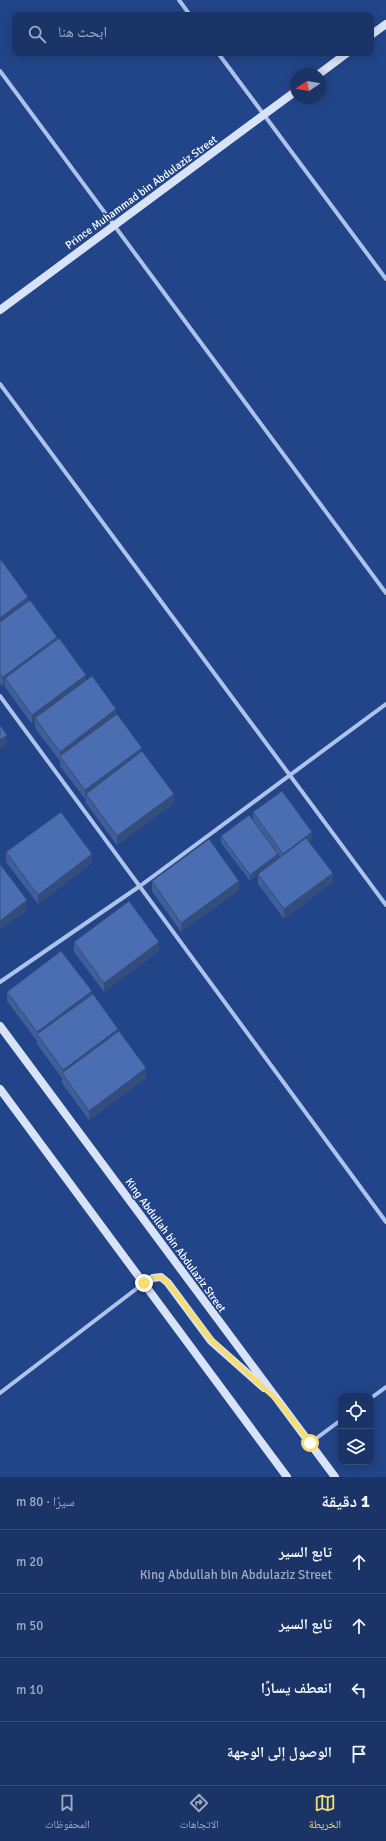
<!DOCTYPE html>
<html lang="ar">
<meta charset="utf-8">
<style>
body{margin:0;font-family:Signika,"Noto Naskh Arabic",sans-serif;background:#273f70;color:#f1f3f6;direction:rtl}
.controls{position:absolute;right:12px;bottom:12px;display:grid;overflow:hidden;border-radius:8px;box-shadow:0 2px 10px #0003}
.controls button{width:36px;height:36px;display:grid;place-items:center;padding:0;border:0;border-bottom:1px solid #384f7b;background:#1a3467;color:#f1f3f6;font:20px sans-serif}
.compass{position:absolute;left:290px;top:68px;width:36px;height:36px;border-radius:50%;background:#1a3467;box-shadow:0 2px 10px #0003;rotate:258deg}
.stop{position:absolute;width:12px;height:12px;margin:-9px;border:3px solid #f6dd6f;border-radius:50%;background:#fff}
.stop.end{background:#f6dd6f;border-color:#fff;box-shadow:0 1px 4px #0008}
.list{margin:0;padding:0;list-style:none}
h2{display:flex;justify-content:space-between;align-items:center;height:52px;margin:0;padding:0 16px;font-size:17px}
h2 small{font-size:13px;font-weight:400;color:#9faac0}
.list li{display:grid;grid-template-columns:26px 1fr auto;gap:12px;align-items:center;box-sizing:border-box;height:64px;padding:0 16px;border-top:1px solid #384f7b}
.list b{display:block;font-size:15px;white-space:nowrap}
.list p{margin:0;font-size:13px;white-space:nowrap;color:#9faac0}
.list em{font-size:13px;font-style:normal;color:#9faac0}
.icon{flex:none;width:22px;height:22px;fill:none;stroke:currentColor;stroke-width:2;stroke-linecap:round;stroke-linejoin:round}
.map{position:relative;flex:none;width:386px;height:1477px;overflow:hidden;direction:ltr}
.search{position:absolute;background:#1a3467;box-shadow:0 2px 10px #0003;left:12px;right:12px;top:12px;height:44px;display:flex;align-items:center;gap:10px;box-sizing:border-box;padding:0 14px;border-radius:8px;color:#9faac0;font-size:15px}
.sheet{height:308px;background:#1a3467}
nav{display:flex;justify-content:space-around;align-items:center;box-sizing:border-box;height:56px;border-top:1px solid #384f7b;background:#1a3467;font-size:11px;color:#9faac0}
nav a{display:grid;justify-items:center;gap:2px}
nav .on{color:#f6dd6f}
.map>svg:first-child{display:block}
</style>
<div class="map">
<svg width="386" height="1477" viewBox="0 0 386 1477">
<rect width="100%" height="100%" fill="#224589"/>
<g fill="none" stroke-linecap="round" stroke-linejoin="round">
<path stroke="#adc3ea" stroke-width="4" d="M179 0 190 15
M218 53 386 279
M0 71 386 593
M0 384 386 905
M0 696 386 1222
M0 982 140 886 386 704
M0 1393 144 1283
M371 1398 386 1387
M310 1443 341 1420"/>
<path stroke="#d8e3f8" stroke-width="8" d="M371 35 386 24
M319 74 347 53
M0 310 296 91
M0 1026 335 1477
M0 1089 287 1477
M144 1283 153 1278 161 1277 168 1283 211 1341 264 1388"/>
</g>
<path fill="#405f98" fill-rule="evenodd" d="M0 558V561L28 601 57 640 86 681 116 715 142 752 174 803 117 845 86 803V798L85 799 60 766V761L35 728V721L32 724 5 687V685L3 686 0 683Z
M253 812 312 839 309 842 333 882 284 919 258 884V875L250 881 221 843V836L253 819ZM278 854 280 857 278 859Z
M6 852 92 863 38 904 6 862Z
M152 881 239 890 181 932 152 891Z
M74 942 159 951 104 992 74 952Z
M7 992 92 995 118 1032 146 1078 89 1120 62 1083V1078L37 1044V1041L7 1001Z"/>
<path fill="#344d7c" d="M28 597V606L0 627V618Z
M57 637V646L5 678V685L3 686V677Z
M86 675V684L35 718V721L32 724V715Z
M116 709V719L60 756V761V752Z
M7 735V744L0 750V740Z
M142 748V757L86 794V798L85 799V790Z
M174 794V803L117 845V836Z
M312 832V839L283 861V854Z
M92 854V863L38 904V895Z
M278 854V860L250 881V875Z
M333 873V882L284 919V909Z
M239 881V890L181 932V923Z
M27 900V910L0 930V921Z
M159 942V951L104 992V983Z
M92 991V1001L37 1034V1042V1032Z
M118 1029V1038L63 1074V1070Z
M146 1068V1078L89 1120V1111Z"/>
<path fill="#4a6eb1" stroke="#344d7c" d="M1 560 28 597 0 618V561Z
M30 600 57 637 3 677 0 674V622Z
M59 638 86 675 32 715 5 678Z
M92 676 116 709 60 752 35 718Z
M117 714 142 748 85 790 60 756Z
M0 725 7 735 0 740Z
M142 751 174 794 117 836 86 794Z
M282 791 312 832 283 854 253 812Z
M61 812 92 854 38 895 6 852Z
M249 815 278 854 250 875 221 836Z
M306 838 333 873 284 909 258 874Z
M209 839 239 881 181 923 152 881Z
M0 864 27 900 0 921Z
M129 901 159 942 104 983 74 942Z
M61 951 92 991 37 1032 7 992Z
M93 994 118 1029 63 1070 37 1034Z
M119 1031 146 1068 89 1111 62 1073Z"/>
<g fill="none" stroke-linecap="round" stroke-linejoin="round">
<path stroke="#f6dd6f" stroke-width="5" d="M144 1283 153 1278 161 1277 168 1283 212 1341 278 1401 310 1443"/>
</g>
<g text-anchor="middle" stroke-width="3.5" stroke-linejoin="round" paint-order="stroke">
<g font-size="11" fill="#fff" stroke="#224589">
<text transform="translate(141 192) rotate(-36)" y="4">Prince Muhammad bin Abdulaziz Street</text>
<text transform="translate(176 1245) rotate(54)" y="4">King Abdullah bin Abdulaziz Street</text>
</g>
</g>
</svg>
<div class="controls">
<button><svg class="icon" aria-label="locate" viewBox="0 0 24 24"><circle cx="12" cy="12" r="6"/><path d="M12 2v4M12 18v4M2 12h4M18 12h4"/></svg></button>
<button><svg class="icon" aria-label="layers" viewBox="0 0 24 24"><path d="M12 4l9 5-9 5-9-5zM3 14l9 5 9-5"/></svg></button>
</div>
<svg class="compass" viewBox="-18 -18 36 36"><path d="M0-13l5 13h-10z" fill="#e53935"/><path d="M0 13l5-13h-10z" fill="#9faac0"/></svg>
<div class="stop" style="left:310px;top:1443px"></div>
<div class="stop end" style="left:144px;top:1283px"></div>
<div class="search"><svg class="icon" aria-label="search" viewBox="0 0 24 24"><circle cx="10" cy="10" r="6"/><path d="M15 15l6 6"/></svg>ابحث هنا</div>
</div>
<section class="sheet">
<h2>1 دقيقة<small>سيرًا · 80 m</small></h2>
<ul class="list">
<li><svg class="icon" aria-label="ahead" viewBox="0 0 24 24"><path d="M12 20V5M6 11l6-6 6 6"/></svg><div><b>تابع السير</b><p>King Abdullah bin Abdulaziz Street</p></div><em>20 m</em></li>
<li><svg class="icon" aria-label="ahead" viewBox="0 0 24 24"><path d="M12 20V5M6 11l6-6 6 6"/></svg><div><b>تابع السير</b></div><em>50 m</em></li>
<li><svg class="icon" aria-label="left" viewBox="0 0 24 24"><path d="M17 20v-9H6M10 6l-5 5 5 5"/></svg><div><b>انعطف يسارًا</b></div><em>10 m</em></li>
<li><svg class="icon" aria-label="arrive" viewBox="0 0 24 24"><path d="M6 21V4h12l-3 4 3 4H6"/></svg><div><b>الوصول إلى الوجهة</b></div></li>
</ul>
</section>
<nav>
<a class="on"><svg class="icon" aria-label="map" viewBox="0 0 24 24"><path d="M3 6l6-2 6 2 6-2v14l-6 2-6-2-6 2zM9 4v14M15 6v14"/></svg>الخريطة</a>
<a><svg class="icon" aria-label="directions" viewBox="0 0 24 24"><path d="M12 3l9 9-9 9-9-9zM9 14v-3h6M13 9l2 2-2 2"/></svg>الاتجاهات</a>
<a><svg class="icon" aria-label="saved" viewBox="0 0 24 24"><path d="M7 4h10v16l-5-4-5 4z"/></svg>المحفوظات</a>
</nav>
